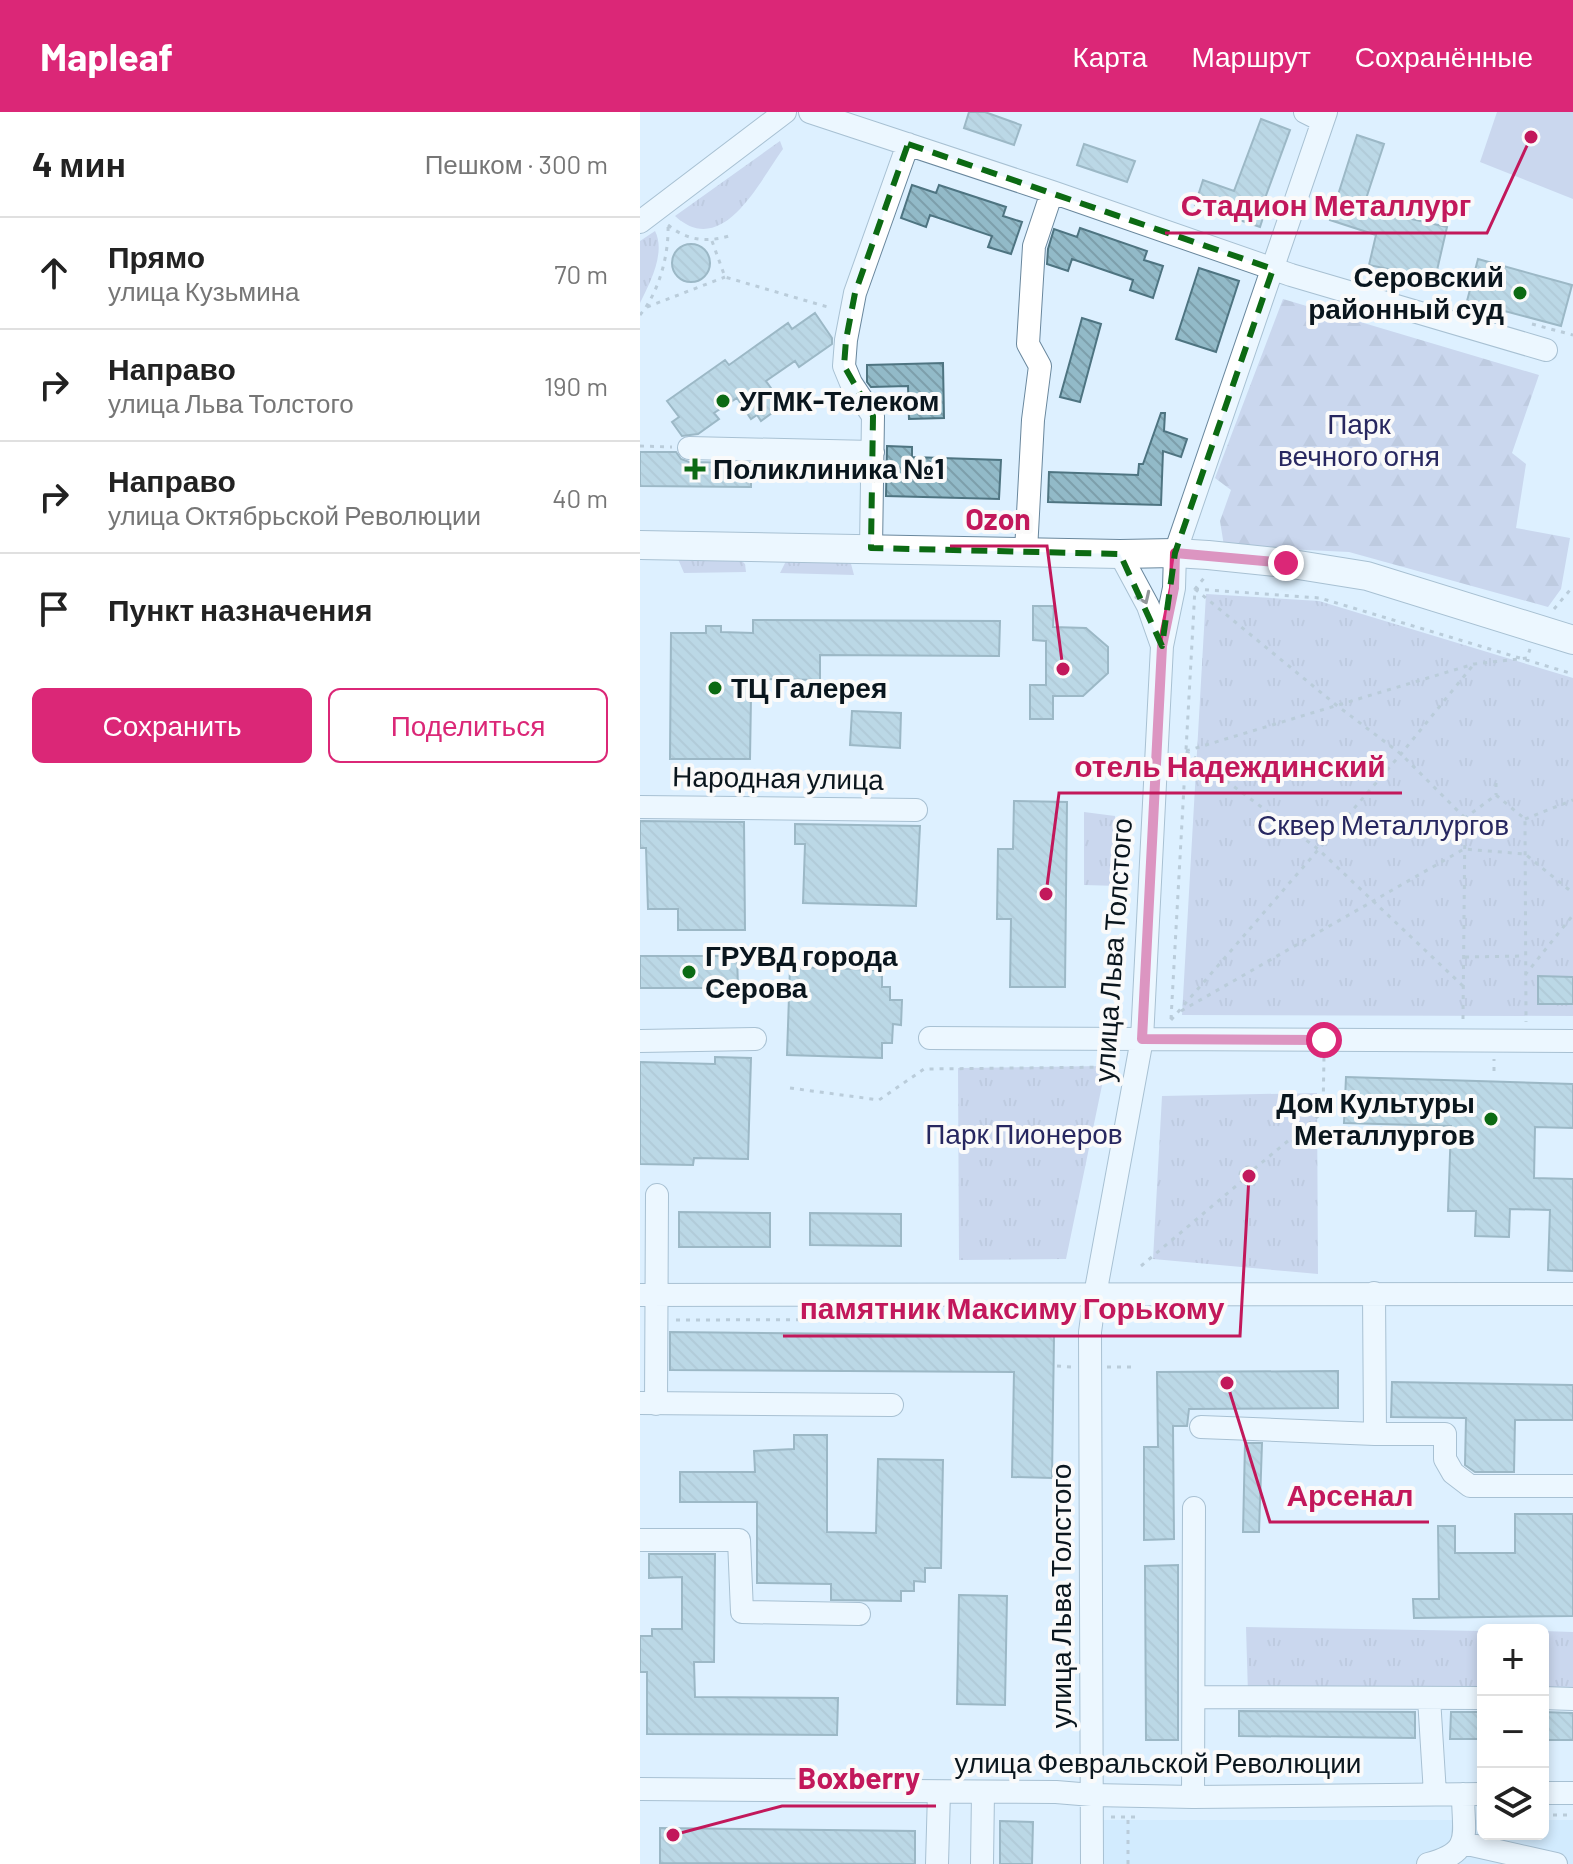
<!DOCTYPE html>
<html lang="ru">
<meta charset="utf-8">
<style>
body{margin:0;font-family:Barlow,sans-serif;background:#f2f2f2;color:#222}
.controls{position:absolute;right:24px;bottom:24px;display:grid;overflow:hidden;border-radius:12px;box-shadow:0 4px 12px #0003}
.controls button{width:72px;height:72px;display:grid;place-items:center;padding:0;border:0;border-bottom:2px solid #e0e0e0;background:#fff;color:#222;font:40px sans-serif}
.stop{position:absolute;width:24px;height:24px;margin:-18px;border:6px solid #db2777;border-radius:50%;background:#fff}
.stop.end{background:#db2777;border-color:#fff;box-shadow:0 2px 8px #0008}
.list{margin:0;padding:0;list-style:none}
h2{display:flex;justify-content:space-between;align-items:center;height:104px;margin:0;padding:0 32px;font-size:34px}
h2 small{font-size:26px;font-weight:400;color:#767676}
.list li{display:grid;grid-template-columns:52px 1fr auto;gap:24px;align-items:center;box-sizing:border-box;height:112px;padding:0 32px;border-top:2px solid #e0e0e0}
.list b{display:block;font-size:30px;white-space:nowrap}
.list p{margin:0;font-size:26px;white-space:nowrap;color:#767676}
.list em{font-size:26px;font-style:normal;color:#767676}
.actions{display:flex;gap:16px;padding:24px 32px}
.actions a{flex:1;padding:18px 0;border:2px solid #db2777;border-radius:12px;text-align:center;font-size:28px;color:#db2777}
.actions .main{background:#db2777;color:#fff}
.icon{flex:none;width:44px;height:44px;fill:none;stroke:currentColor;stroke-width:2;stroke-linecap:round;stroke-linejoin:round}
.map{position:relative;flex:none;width:933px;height:1752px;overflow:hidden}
header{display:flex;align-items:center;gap:48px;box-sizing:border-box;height:112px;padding:0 40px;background:#db2777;color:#fff}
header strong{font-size:38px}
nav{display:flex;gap:44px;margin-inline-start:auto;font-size:28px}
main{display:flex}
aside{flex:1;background:#fff}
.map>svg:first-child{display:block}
</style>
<header>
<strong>Mapleaf</strong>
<nav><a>Карта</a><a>Маршрут</a><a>Сохранённые</a></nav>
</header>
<main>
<aside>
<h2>4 мин<small>Пешком · 300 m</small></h2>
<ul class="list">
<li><svg class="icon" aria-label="ahead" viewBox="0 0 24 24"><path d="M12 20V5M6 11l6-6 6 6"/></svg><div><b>Прямо</b><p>улица Кузьмина</p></div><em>70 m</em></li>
<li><svg class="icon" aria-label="right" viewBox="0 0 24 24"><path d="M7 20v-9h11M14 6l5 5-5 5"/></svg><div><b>Направо</b><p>улица Льва Толстого</p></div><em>190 m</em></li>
<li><svg class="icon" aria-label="right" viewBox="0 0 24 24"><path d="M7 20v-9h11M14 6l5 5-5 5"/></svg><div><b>Направо</b><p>улица Октябрьской Революции</p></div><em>40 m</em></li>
<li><svg class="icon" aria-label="arrive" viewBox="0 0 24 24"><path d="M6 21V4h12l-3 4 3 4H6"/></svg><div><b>Пункт назначения</b></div></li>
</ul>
<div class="actions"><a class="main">Сохранить</a><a>Поделиться</a></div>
</aside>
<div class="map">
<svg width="933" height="1752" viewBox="0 0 933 1752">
<defs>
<pattern id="grass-tufts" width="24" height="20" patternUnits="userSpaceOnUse" patternTransform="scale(2)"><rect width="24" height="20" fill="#b3b8da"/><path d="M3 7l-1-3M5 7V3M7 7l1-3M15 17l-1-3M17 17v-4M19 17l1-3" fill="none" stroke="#999dbb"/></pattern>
<pattern id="forest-firs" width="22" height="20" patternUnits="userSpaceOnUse" patternTransform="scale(2)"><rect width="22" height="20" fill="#b3b8da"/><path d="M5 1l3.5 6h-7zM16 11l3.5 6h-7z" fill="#999dbb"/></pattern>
<pattern id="building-back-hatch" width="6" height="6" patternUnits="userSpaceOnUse" patternTransform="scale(2)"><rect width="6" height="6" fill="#92bac8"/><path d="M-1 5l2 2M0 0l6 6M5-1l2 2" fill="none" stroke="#7d9fab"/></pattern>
</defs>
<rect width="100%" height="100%" fill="#ddf0ff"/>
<path fill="#c6e5fd" d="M461 1708H843V1722H903V1708H933V1752H461Z"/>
<path fill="url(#grass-tufts)" d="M140 29 143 37C120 68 83 148 35 104Z
M15 119C26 140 10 171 0 191V129Z
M38 447H100L105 452 106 460 44 461Z
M210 448 214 463 140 461 146 449Z
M566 482 679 489 933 566V904L542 903Z
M444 700 475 704 479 774 444 773Z
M466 954 426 1147 319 1148 318 956Z
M677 981 678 1162 513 1147 522 984Z
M606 1515 843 1519V1583L608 1582Z
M903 1519 933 1520V1584L903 1583Z"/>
<path fill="url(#forest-firs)" d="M643 187 899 263 872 341 886 352 876 416 930 426 921 477 908 495 709 440 584 434 580 409 591 378 575 366Z"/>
<path fill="#b3b8da" d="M857 0H933V87L840 50Z"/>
<path fill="url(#building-back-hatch)" stroke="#4e7481" stroke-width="2" d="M329 0H345L381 13 374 33 324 16Z
M621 7 650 18 624 89 628 90 620 115 555 93 563 68 594 79Z
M717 23 744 32 723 96 807 115 795 167 729 153 736 123 690 108Z
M444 32 495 49 487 70 437 53Z
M272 73 296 81 299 73 366 95 363 104 382 110 371 142 348 135 352 124 290 103 286 115 261 106Z
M440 116 507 139 504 148 523 154 513 186 490 178 493 168 432 147 428 159 407 152 408 137 414 117 437 125Z
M32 151a19 19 0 1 1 38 0a19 19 0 1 1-38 0Z
M838 147 932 173 921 214 827 189Z
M559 156 599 169 576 240 536 227Z
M175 201 192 226V232L159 255 155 249 126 269 143 293 121 309 117 303 111 307 97 286 74 301 79 307 58 322 42 324 32 310 39 305 27 289 85 248 89 253 148 211 152 217Z
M442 206 461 212 440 290 420 285Z
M303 251 304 306 269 307 268 274 231 275 227 270V253Z
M521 301H525L524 319 547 327 541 345 523 339 521 393 408 390 409 360 498 363 499 352H503Z
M247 334 272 335V345L361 348 359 387 246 384Z
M0 340H36L41 347 49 350 111 351V375L0 374Z
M393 494H414L413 515 446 516 468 535V561L443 584H413V607H390V573H406V529L393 528Z
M113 508 360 509 359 544 180 543V568L120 567V585H111L110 647H30L31 521H66V514H81V520L113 521Z
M212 599 261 601 260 636 210 633Z
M374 689 427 690 425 875H370L371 807H357L358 737H373Z
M0 709 104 710 105 818H38V797H8L6 736H0Z
M155 712 280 714 276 794 163 791 165 732H155Z
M0 844H97L98 876H0Z
M150 855 242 858V875H250V888H262L261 913 253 912 252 931H242V946L147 943Z
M898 864 933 865V892H898Z
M75 945 111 946 108 1047 54 1046 53 1053 0 1052V950L75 952Z
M706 965 933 972V1016L895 1015 894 1066 933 1067V1159L908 1158 910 1098 870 1097 869 1125 835 1124 836 1099H808L811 1014 704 1011Z
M39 1100 130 1101V1135H39Z
M170 1101 261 1102V1134L170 1133Z
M30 1220 414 1224 412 1366 372 1365 374 1260 30 1258Z
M698 1259V1296L549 1297 547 1314H533L534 1427 504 1428V1335H518L517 1260Z
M752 1270 933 1273V1308H875L874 1360H835L825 1353 826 1306 751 1305Z
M154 1323H187V1420L236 1421 238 1347 303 1348 301 1456H285V1470L274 1469V1479H261V1489L191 1488V1472L117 1471V1390H40V1360H115L114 1339 154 1337Z
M605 1331H622L619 1420H603Z
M875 1402H933V1504L774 1506 773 1487H799L798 1414H815V1441H875Z
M9 1442H75L74 1550H54L55 1585 198 1586 197 1623 7 1622V1560H0V1524H12V1517H42V1465L9 1466Z
M538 1453V1628H506L505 1454Z
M319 1483 367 1484 365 1593 317 1592Z
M599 1599 775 1600V1626L599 1624Z
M811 1600H843V1627H810Z
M903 1600 933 1601V1628H903Z
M360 1709 393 1710 392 1752H360Z
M20 1716 275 1719V1752L20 1751Z"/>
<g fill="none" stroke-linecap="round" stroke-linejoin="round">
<g stroke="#69879d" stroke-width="24">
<path id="minor" d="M170 0 412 80 651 163 906 238
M665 0 683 9
M0 110 145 0
M49 336 233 340
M231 436 233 304 211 271 204 254 206 228 215 181 268 32
M386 439 393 308 400 254 388 232 394 134 412 80
M480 442 508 494 521 531
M0 695 276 698
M290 926 933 929
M0 929 115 927
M734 1181 735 1322H805V1347L813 1361 830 1374H933
M0 1183 933 1182
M0 1291 252 1293
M16 1292 17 1083
M561 1315 735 1322
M0 1428H99L102 1500 219 1502
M554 1585 843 1586
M789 1586 795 1682
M903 1586 933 1587
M0 1677 416 1680 452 1683 553 1685 843 1682
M903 1681H933
M553 1685 554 1396
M823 1731 916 1752
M297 1752 299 1680
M342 1752 343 1680
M452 1752 450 1220 455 1183 502 927 522 534 534 476 535 441 686 0
M788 1752C834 1740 823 1723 823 1682"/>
</g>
<g stroke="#69879d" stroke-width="30">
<path id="major" d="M0 433 480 442 535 441 568 443 646 451 727 464 933 528"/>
</g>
<path stroke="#90a1ad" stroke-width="3" stroke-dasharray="4 6" stroke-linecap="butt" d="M28 113C46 128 66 131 89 124
M72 129 85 165 191 196
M7 195 85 165
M0 203C19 180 29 143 28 113
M892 212 933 223
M0 334 32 335
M555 477 680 486 933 562
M555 477 695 592 761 642 825 706
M914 497 930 478
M546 639 834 552 887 546 890 537
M546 639 678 737 823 874
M856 671V683
M856 683 885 707 886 910
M885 707 933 688
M825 845 885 844
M885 863 933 803
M541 899 824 737 885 742 933 781
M531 907 555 477 564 466
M823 907 825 706 856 683
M531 908 761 642 834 552
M854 959V947
M150 976 239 988 284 957 476 955
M600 1063a8 8 0 1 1 16 0a8 8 0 1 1-16 0Z
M614 1057 683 1000 684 945
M501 1154 602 1069
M36 1208 417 1207
M417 1254 432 1255
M467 1255H492
M903 1703H933
M471 1705H495
M488 1752V1704"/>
<use href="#minor" stroke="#fff" stroke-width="22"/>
<use href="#major" stroke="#fff" stroke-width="28"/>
</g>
<defs><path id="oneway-chevron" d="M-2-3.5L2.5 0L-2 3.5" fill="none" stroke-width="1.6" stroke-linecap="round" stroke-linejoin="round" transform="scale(2)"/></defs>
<use stroke="#91969a" href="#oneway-chevron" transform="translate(504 486) rotate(65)"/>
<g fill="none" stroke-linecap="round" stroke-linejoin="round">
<path stroke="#db2777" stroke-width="10" d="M646 451 535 441 534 476 522 534 502 927 684 928"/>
</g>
<path d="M0 0H933V1752H0ZM268 32 633 157 535 441 522 534 480 442 231 436 233 304 204 254 206 228 215 181Z" fill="#ddf0ff" fill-opacity=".55" fill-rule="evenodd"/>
<path fill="none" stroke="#0c6a13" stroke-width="6" stroke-dasharray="16 10" stroke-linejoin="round" d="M268 32 633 157 535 441 522 534 480 442 231 436 233 304 204 254 206 228 215 181Z"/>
<g fill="#0c6a13" stroke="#fafafa" stroke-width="3">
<circle cx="880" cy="181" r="8"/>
<circle cx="83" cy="289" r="8"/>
<path d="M51 345h8v8h8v8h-8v8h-8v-8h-8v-8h8z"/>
<circle cx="75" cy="576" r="8"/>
<circle cx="49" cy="860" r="8"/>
<circle cx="851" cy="1007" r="8"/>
</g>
<g text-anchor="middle" stroke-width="8" stroke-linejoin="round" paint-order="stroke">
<g font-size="28" font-weight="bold" fill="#0a161e" stroke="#fafafa" text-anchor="start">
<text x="864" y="175" text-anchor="end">Серовский<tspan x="864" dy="32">районный суд</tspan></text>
<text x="99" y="299">УГМК-Телеком</text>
<text x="73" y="367">Поликлиника №1</text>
<text x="91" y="586">ТЦ Галерея</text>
<text x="65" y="854">ГРУВД города<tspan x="65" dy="32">Серова</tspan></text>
<text x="835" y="1001" text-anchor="end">Дом Культуры<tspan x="835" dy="32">Металлургов</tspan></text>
</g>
<g font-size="28" fill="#272760" stroke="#fafafa">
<text x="719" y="322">Парк<tspan x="719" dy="32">вечного огня</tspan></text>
<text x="743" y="723">Сквер Металлургов</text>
<text x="384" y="1032">Парк Пионеров</text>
</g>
<g font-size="28" fill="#0a161e" stroke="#fafafa">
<text transform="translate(138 666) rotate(1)" y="10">Народная улица</text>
<text transform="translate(473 838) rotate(-86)" y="10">улица Льва Толстого</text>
<text transform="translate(421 1484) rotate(-90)" y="10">улица Льва Толстого</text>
<text x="518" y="1661">улица Февральской Революции</text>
</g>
</g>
<path fill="none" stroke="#c2185b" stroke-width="3" d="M891 25L847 121H525M423 557L407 434H310M406 782L419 681H762M609 1064L600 1224H143M587 1271L630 1410H789M33 1723L142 1694H296"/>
<g fill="#c2185b" stroke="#fafafa" stroke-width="3">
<circle cx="891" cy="25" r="8"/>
<circle cx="423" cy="557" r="8"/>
<circle cx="406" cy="782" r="8"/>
<circle cx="609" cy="1064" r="8"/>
<circle cx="587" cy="1271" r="8"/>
<circle cx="33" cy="1723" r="8"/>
</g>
<g font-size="30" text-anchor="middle" font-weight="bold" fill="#c2185b" stroke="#fafafa" stroke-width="8" stroke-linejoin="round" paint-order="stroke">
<text x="686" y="104">Стадион Металлург</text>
<text x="358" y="418">Ozon</text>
<text x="590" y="665">отель Надеждинский</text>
<text x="372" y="1207">памятник Максиму Горькому</text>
<text x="710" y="1394">Арсенал</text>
<text x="219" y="1677">Boxberry</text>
</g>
</svg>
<div class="controls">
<button>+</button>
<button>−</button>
<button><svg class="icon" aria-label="layers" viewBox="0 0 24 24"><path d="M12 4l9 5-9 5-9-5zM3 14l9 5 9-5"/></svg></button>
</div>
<div class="stop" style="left:684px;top:928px"></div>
<div class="stop end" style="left:646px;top:451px"></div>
</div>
</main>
